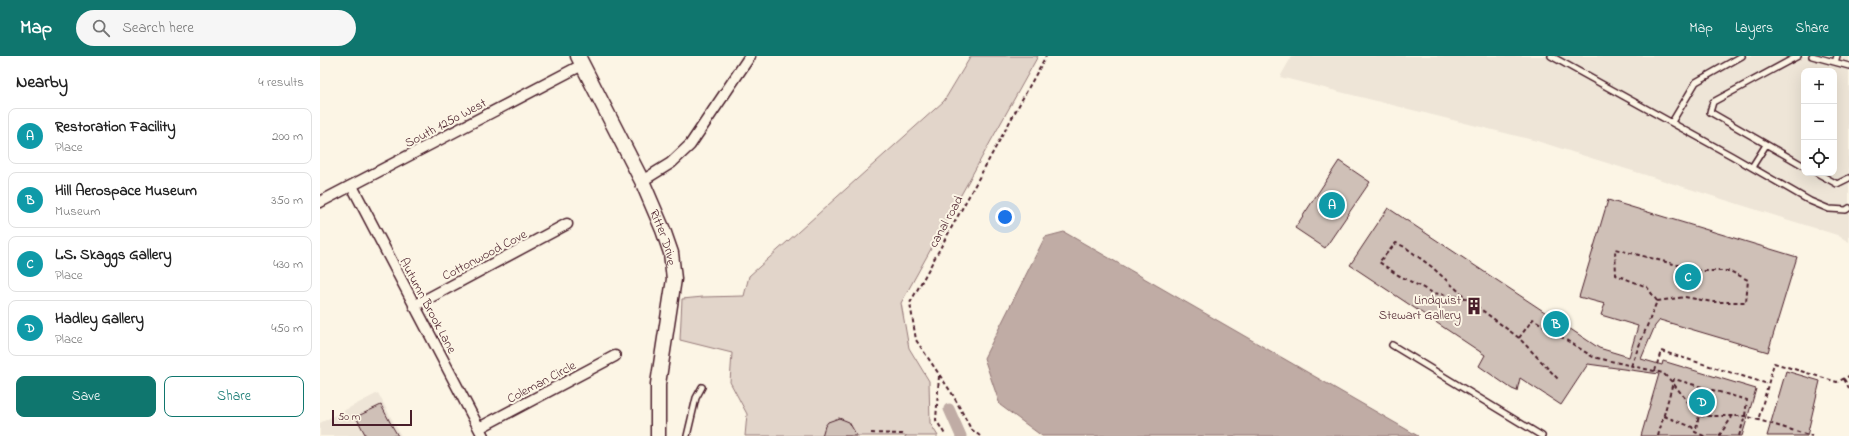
<!DOCTYPE html>
<meta charset="utf-8">
<style>
body{margin:0;font-family:"Indie Flower",sans-serif;background:#f6f6f6;color:#222}
.controls{position:absolute;right:12px;top:12px;display:grid;overflow:hidden;border-radius:8px;box-shadow:0 4px 16px #0002}
.controls button{width:36px;height:36px;display:grid;place-items:center;padding:0;border:0;border-bottom:1px solid #e0e0e0;background:#fff;color:#222;font:20px sans-serif}
.scale{position:absolute;left:12px;bottom:10px;width:80px;box-sizing:border-box;padding-left:4px;border:2px solid #4a1f2b;border-top:0;font-size:11px;line-height:14px;white-space:nowrap;color:#4a1f2b;-webkit-text-stroke:3px #fcf5e5;paint-order:stroke}
.you{position:absolute;left:685px;top:161px;width:14px;height:14px;margin:-10px;border:3px solid #fff;border-radius:50%;background:#1a73e8;box-shadow:0 0 0 6px #1a73e833}
.badge{display:grid;place-items:center;width:26px;height:26px;border-radius:50%;background:#0f766e;color:#fff;font-size:13px;font-weight:700}
.pin{position:absolute;translate:-50% -50%;border:2px solid #fff;box-shadow:0 1px 4px #0006}
.list{margin:0;padding:0;list-style:none}
h2{display:flex;justify-content:space-between;align-items:center;height:52px;margin:0;padding:0 16px;font-size:17px}
h2 small{font-size:13px;font-weight:400;color:#767676}
.list li{display:grid;grid-template-columns:26px 1fr auto;gap:12px;align-items:center;box-sizing:border-box;height:56px;margin:0 8px 8px;padding:0 8px;border:1px solid #e0e0e0;border-radius:8px}
.list b{display:block;font-size:15px;white-space:nowrap}
.list p{margin:0;font-size:13px;white-space:nowrap;color:#767676}
.list em{font-size:13px;font-style:normal;color:#767676}
.actions{display:flex;gap:8px;padding:12px 16px}
.actions a{flex:1;padding:9px 0;border:1px solid #0f766e;border-radius:8px;text-align:center;font-size:14px;color:#0f766e}
.actions .main{background:#0f766e;color:#fff}
.icon{flex:none;width:22px;height:22px;fill:none;stroke:currentColor;stroke-width:2;stroke-linecap:round;stroke-linejoin:round}
.map{position:relative;flex:none;width:1529px;height:380px;overflow:hidden}
header{display:flex;align-items:center;gap:24px;box-sizing:border-box;height:56px;padding:0 20px;background:#0f766e;color:#fff}
header strong{font-size:19px}
nav{display:flex;gap:22px;margin-inline-start:auto;font-size:14px}
.search{width:280px;height:36px;background:#f6f6f6;display:flex;align-items:center;gap:10px;box-sizing:border-box;padding:0 14px;border-radius:22px;color:#767676;font-size:15px}
main{display:flex}
aside{flex:1;background:#fff}
.map>svg:first-child{display:block}
</style>
<header>
<strong>Map</strong>
<div class="search"><svg class="icon" aria-label="search" viewBox="0 0 24 24"><circle cx="10" cy="10" r="6"/><path d="M15 15l6 6"/></svg>Search here</div>
<nav><a>Map</a><a>Layers</a><a>Share</a></nav>
</header>
<main>
<aside>
<h2>Nearby<small>4 results</small></h2>
<ul class="list">
<li><span class="badge" style="background:#0f9aa8">A</span><div><b>Restoration Facility</b><p>Place</p></div><em>200 m</em></li>
<li><span class="badge" style="background:#0f9aa8">B</span><div><b>Hill Aerospace Museum</b><p>Museum</p></div><em>350 m</em></li>
<li><span class="badge" style="background:#0f9aa8">C</span><div><b>L.S. Skaggs Gallery</b><p>Place</p></div><em>430 m</em></li>
<li><span class="badge" style="background:#0f9aa8">D</span><div><b>Hadley Gallery</b><p>Place</p></div><em>450 m</em></li>
</ul>
<div class="actions"><a class="main">Save</a><a>Share</a></div>
</aside>
<div class="map">
<svg width="1529" height="380" viewBox="0 0 1529 380">
<rect width="100%" height="100%" fill="#fcf5e5"/>
<filter id="ink" filterUnits="userSpaceOnUse"><feTurbulence type="fractalNoise" baseFrequency=".025" numOctaves="2"/><feDisplacementMap in="SourceGraphic" scale="8" xChannelSelector="R" yChannelSelector="G"/><feConvolveMatrix kernelMatrix="1 2 1 2 8 2 1 2 1" color-interpolation-filters="sRGB"/></filter>
<g filter="url(#ink)">
<path fill="#eee5d7" fill-rule="evenodd" d="M972 0H1529V186L1517 179 1217 85 960 21ZM1484 15H1514V117H1484Z
M58 337 81 380H0V367Z"/>
<path fill="#e2d5ca" stroke="#967a7a" d="M651 0H718L581 247 589 292 609 325 610 367 618 380H425L427 358 410 326 412 297 360 284 362 243 383 241 424 240 429 220 624 45Z"/>
<path fill="#c0aca5" stroke="#917474" d="M744 176 1098 380H722L680 349 664 302 725 181Z"/>
<g fill="none" stroke-linecap="round" stroke-linejoin="round">
<path stroke="#c0aca5" stroke-width="11" d="M629 353 641 380"/>
</g>
<path fill="#cfc0b7" stroke="#4a1f2b" d="M1019 105 1050 126 1005 192 975 172Z
M1288 144 1477 201 1448 296 1340 264 1335 270 1321 303 1342 309 1343 305 1436 333 1422 380H1321L1339 318 1268 308 1241 349 1200 322 1197 335 1192 333 1159 310 1165 299 1030 209 1068 152 1279 292 1309 301 1318 270 1281 259 1285 248 1259 241Z
M1466 315 1500 325 1487 380H1447Z
M61 349 71 368 78 380H46L36 361Z
M519 362 529 366 537 380H502L505 370 508 366Z"/>
<g fill="none" stroke-linecap="round" stroke-linejoin="round">
<g stroke="#4a1f2b" stroke-width="8">
<path id="lane" d="M1231 0 1412 100 1490 145 1509 153 1526 154 1529 152
M1478 0 1393 46 1390 56 1484 110
M1492 0 1529 10
M1515 6 1517 0
M1352 66 1376 26 1422 0
M1432 111 1446 89
M1497 117 1517 128 1529 122
M1072 289 1222 380
M367 380 376 342 382 331"/>
</g>
<g stroke="#4a1f2b" stroke-width="13">
<path id="street" d="M322 125 351 107 370 89 430 0
M32 130 163 380
M0 146 262 9
M94 250 247 168
M159 372 295 300"/>
</g>
<g stroke="#4a1f2b" stroke-width="17">
<g id="secondary">
<path id="s1" d="M258 0 322 125 343 174 351 197 354 223 338 328V380"/>
</g>
</g>
<path stroke="#4a1f2b" stroke-width="2" stroke-dasharray="4 3" stroke-linecap="butt" d="M1146 242 1113 237 1078 219 1059 206 1076 187 1085 191 1112 211 1146 242 1199 282 1239 324
M1199 282 1213 263 1273 301 1343 317 1353 327 1379 360H1425L1492 380
M1311 310 1337 245 1327 231 1296 219 1295 193 1381 215H1410L1428 224 1426 246H1392L1365 241 1337 245
M1335 315 1341 295 1448 328
M619 320 616 364 626 380
M1524 323 1529 332
M1344 360 1372 371 1375 376
M1439 361 1454 307 1517 326 1529 320
M551 377 582 378 586 380
M660 380 651 373 633 339 596 284 590 247 726 0
M1338 380 1354 323 1427 344 1425 360 1419 380
M1384 380 1375 376 1379 360 1392 334
M1399 380 1412 361"/>
<use href="#lane" stroke="#fcf5e5" stroke-width="5"/>
<use href="#street" stroke="#fcf5e5" stroke-width="10"/>
<use href="#secondary" stroke="#fcf5e5" stroke-width="14"/>
</g>
</g>
<defs>
<g id="building-bare" transform="scale(1.38)"><path d="M-4-6H4V6H1V3H-1V6H-4ZM-2.5-4.3h1.7v1.8h-1.7ZM.8-4.3h1.7v1.8H.8ZM-2.5-1h1.7V.8h-1.7ZM.8-1h1.7V.8H.8Z" fill="#4a1f2b" stroke="#fcf5e5" stroke-width="2.5" paint-order="stroke"/></g>
</defs>
<g fill-rule="evenodd">
<use href="#building-bare" x="1154" y="250"/>
</g>
<g text-anchor="middle" stroke-width="4" stroke-linejoin="round" paint-order="stroke">
<g font-size="13" fill="#4a1f2b" stroke="#fcf5e5">
<text transform="translate(125 66) rotate(-28)" y="5">South 1250 West</text>
<text transform="translate(625 165) rotate(-61)" y="5">canal road</text>
<text dy="5" stroke="none"><textPath href="#s1" startOffset="201">Ritter Drive</textPath></text>
<text transform="translate(164 198) rotate(-28)" y="5">Cottonwood Cove</text>
<text transform="translate(109 249) rotate(62)" y="5">Autumn Brook Lane</text>
<text transform="translate(221 325) rotate(-28)" y="5">Coleman Circle</text>
</g>
<g font-size="13" fill="#4a1f2b" stroke="#fcf5e5" text-anchor="end">
<text x="1141" y="248">Lindquist<tspan x="1141" dy="15">Stewart Gallery</tspan></text>
</g>
</g>
</svg>
<div class="controls">
<button>+</button>
<button>−</button>
<button><svg class="icon" aria-label="locate" viewBox="0 0 24 24"><circle cx="12" cy="12" r="6"/><path d="M12 2v4M12 18v4M2 12h4M18 12h4"/></svg></button>
</div>
<div class="scale">50 m</div>
<div class="you"></div>
<div class="pin badge" style="left:1012px;top:149px;background:#0f9aa8">A</div>
<div class="pin badge" style="left:1236px;top:268px;background:#0f9aa8">B</div>
<div class="pin badge" style="left:1368px;top:221px;background:#0f9aa8">C</div>
<div class="pin badge" style="left:1382px;top:346px;background:#0f9aa8">D</div>
</div>
</main>
